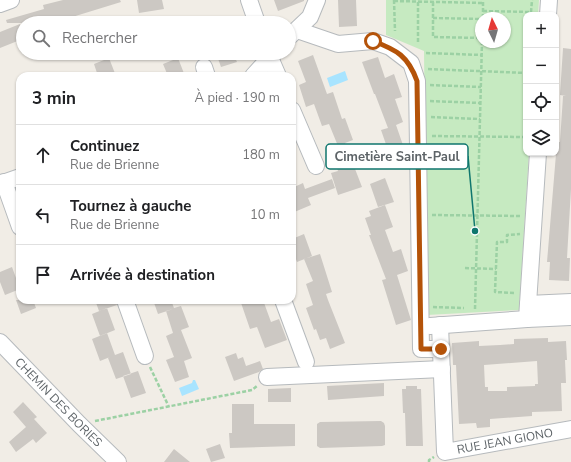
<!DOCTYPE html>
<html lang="fr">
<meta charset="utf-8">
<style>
body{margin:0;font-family:"Nunito Sans",sans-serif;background:#f2f2f2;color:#202124}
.controls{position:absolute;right:12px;top:12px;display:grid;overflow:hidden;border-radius:8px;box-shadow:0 1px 3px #0004}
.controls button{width:36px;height:36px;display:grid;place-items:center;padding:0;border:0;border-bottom:1px solid #e0e0e0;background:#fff;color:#202124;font:20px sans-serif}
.compass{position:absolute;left:475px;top:12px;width:36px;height:36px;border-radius:50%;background:#fff;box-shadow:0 1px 3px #0004;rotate:355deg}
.stop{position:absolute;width:12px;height:12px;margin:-9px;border:3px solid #b45309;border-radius:50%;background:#fff}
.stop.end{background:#b45309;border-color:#fff;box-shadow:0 1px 4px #0008}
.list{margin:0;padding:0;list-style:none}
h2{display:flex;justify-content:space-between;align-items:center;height:52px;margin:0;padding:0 16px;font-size:17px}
h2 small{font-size:13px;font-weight:400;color:#757577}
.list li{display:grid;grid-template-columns:26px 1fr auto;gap:12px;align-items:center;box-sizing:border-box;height:60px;padding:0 16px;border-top:1px solid #e0e0e0}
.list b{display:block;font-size:15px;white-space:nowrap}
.list p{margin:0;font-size:13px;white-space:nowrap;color:#757577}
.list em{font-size:13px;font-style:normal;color:#757577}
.icon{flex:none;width:22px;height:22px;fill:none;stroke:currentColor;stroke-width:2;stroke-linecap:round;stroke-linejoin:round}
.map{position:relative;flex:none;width:571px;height:462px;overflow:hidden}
.search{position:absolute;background:#fff;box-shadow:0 1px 3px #0004;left:16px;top:16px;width:280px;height:44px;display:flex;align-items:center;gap:10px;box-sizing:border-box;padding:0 14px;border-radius:22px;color:#757577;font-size:15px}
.panel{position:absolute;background:#fff;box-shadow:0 1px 3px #0004;left:16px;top:72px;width:280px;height:232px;border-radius:12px}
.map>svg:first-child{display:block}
</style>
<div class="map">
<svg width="571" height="462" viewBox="0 0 571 462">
<rect width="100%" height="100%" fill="#f1ede6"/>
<path fill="#c6eac1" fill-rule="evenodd" d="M386 0H539L538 15H526V153H529L519 310 427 315 424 51 386 35ZM481 18H505V42H481Z"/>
<path fill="#a8e4ff" d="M345 71 348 80 330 87 327 78Z
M193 380H195L199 389 182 396 179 388 192 383Z"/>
<path fill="#ccc8c3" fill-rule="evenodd" d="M63 0H120L121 2 69 18 70 23H7L6 20 44 9 43 5Z
M137 0H162L164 9 139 13Z
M274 0H304V1L278 11Z
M338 0H356L357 26 339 27Z
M20 24V40L0 48V32Z
M563 48 571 49V189L567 258H570L569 281 549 280 550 262H547L557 142H560L563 96H566L560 95Z
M216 53H233L237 62 221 67Z
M313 55 327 94 333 92 342 119 345 118 353 140 345 143 362 187 338 195 331 173 338 171 330 149 338 146 329 124 322 126 314 104 306 107 299 85 306 82 298 61Z
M378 57 385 78 394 74 402 97 395 99 403 122 396 125 404 148 389 153 381 130 388 128 375 94H374L362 62Z
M109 58 116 76H98L94 64Z
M178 58 185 76H168L163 64Z
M385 178 394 202 378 207 370 184Z
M332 179 335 188 308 198 311 205 292 213V188L303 183 305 189Z
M385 205 393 227 385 230 393 252 401 249 408 271 397 275 411 320 396 325 382 280 386 279 369 235H371L365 218 371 216 369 211Z
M304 234 312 256 297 262 292 248V239Z
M320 254 332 292 326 294 328 300 345 343 330 349 326 338 320 340 316 329 314 330 306 308 313 305 306 284 313 281 304 259Z
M12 267 20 289 5 295 0 282V272Z
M16 300H33L36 308 21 314Z
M95 300H116L117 305 99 311Z
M153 300H171L174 308 181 306 189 327 181 330 192 358 184 361 189 377 175 382 166 360 174 357 166 336 173 333 166 311 173 309 158 314Z
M240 300H263L271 322 279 319 287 340 265 348 257 327 250 329Z
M107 308 115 330 100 336 92 314Z
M107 333 115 355 123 352 131 374 116 379 108 358 110 357 100 361 92 339Z
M548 338V342L566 341 567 360H565L566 383H561L562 411 532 412V416L490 419V427L477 428 476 423 459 424 456 365H453L452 343 479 341V346L500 345 514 344V339ZM537 361 538 384H535V386L507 387V391H488V387H485L484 365Z
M236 353 238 359 243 357 246 366 260 361 263 369 259 372 234 381 225 357Z
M138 371 146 393 131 398 123 376Z
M384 383V396L328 400 327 386Z
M406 386H417V389H421L423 446H406L405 413H403L402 389H406Z
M291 388V402H268V389Z
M23 402 37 417 34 419 47 433 36 443 33 439 16 452 9 442 26 427 13 412Z
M232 404H254V424H295V446L230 448 229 433H232Z
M381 421 384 423 385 426V445L382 446 320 448 317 446V424L320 422Z
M220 444 225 458 211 462 206 449Z
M174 449 190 462H164Z"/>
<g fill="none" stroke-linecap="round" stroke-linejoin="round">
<g stroke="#b6babd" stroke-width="18">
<g id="minor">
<path d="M249 0 257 23"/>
<path d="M0 4 11 0"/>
<path d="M548 15 549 0"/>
<path d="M297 30 338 44 373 41 390 47 411 63 417 81 421 349H441"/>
<path d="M290 36 310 17 317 0"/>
<path d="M268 53 278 76"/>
<path d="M204 67 207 76"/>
<path d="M253 76 274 53"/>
<path d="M292 110 316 166"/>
<path d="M538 153 527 319 571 317"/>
<path d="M4 182 20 227"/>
<path d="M0 184 20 177"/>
<path d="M125 300 145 356"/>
<path d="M283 300 306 362"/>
<path d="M528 304 571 302"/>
<path id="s1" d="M440 325 445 452 571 429"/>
<path d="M430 326 527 319"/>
<path id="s2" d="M0 342 79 424 118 462"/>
<path d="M267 377 442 369"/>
</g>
</g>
<path stroke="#9cd1a4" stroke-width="2.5" stroke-dasharray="4 2" stroke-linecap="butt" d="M394 0 395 31
M394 1 483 3
M433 2V37L481 38
M483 11 531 12 532 0
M433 18 481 19
M483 18V0
M418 42V2
M426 53 482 55
M428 69 526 73
M430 85 481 87
M430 101 481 103
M431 117 480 119
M432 136 525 137
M432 215 521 216
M465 268 496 269
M514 293 495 292 497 242H507V235L520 234
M433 307 464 308
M475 309 482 42
M150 367 169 407
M95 421 252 390 257 386
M429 462V460L434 457"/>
<use href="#minor" stroke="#fff" stroke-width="16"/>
</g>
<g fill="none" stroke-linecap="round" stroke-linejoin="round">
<path stroke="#b45309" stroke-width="5" d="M373 41C397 50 408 56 417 81L421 349H441"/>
</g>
<g text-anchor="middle" stroke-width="3.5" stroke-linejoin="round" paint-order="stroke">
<g font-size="12" fill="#5d6367" stroke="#fff">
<text dy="4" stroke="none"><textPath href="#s2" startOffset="84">CHEMIN DES BORIES</textPath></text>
<text dy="4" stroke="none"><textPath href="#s1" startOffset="188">RUE JEAN GIONO</textPath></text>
</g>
</g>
<path fill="none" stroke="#0f766e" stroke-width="1.5" d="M475 231L468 156"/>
<circle fill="#0f766e" stroke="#fff" stroke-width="1.5" cx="475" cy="231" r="4"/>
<rect fill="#fff" stroke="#0f766e" stroke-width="1.5" x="326" y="144" width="142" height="25" rx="4"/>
<g font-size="13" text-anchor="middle" font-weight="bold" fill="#5d6367">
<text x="397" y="161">Cimetière Saint-Paul</text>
</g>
</svg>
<div class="controls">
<button>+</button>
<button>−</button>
<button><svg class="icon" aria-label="locate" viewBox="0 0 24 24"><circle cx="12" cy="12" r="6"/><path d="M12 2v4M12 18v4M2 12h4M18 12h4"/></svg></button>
<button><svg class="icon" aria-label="layers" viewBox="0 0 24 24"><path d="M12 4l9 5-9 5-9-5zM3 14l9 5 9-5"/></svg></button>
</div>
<svg class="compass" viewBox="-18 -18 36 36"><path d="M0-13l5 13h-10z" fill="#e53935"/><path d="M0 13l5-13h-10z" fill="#757577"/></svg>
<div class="stop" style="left:373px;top:41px"></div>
<div class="stop end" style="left:441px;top:349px"></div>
<div class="search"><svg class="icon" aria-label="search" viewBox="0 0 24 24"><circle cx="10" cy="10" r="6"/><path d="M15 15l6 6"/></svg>Rechercher</div>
<section class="panel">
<h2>3 min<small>À pied · 190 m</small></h2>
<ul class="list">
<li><svg class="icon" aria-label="ahead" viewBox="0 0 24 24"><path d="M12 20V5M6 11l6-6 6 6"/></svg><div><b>Continuez</b><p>Rue de Brienne</p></div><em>180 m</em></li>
<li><svg class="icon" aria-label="left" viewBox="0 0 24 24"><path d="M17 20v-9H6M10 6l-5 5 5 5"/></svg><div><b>Tournez à gauche</b><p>Rue de Brienne</p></div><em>10 m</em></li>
<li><svg class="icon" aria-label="arrive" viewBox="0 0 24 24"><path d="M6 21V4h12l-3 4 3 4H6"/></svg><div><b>Arrivée à destination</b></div></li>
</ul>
</section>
</div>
